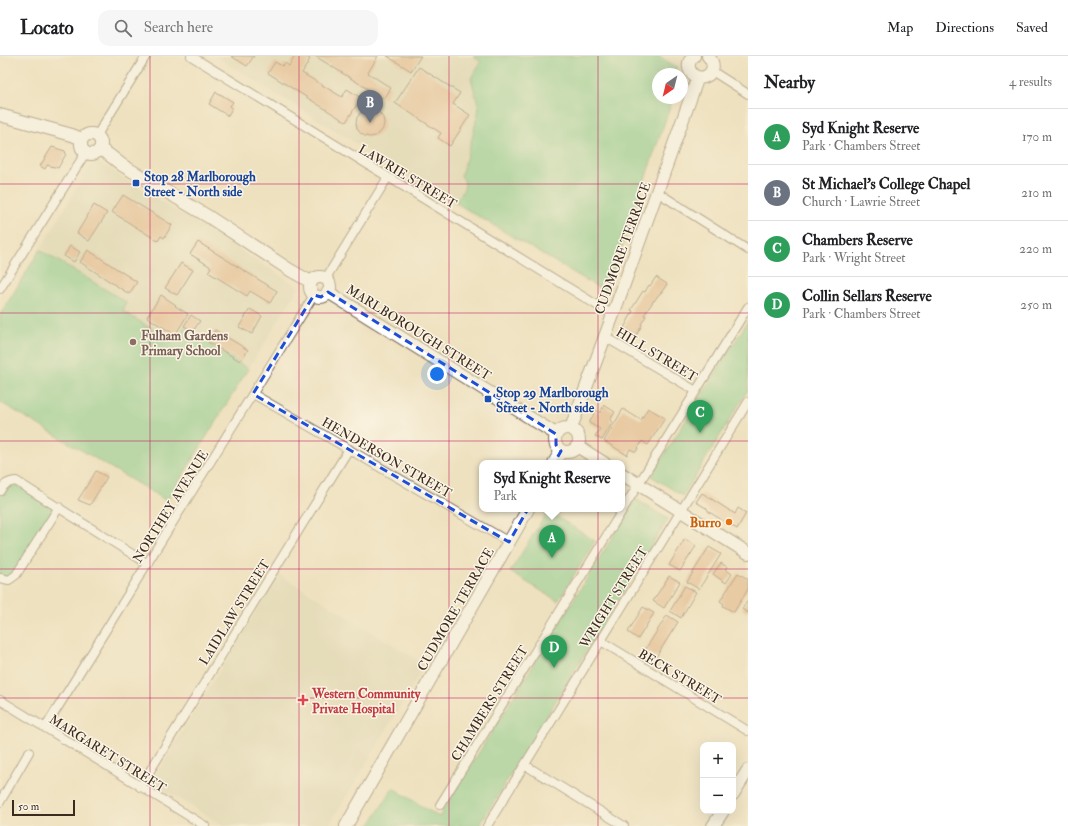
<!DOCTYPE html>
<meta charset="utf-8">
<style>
body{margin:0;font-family:"IM FELL Double Pica",serif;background:#f6f6f6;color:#202124}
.controls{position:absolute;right:12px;bottom:12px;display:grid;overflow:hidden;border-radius:8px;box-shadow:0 4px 16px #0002}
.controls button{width:36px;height:36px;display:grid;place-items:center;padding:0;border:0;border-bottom:1px solid #e0e0e0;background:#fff;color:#202124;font:20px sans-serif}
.compass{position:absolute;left:652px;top:12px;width:36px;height:36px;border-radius:50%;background:#fff;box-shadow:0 4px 16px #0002;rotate:215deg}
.scale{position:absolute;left:12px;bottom:10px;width:63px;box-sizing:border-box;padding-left:4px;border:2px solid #3b2a1e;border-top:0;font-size:11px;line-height:14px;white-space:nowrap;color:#3b2a1e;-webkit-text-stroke:3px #fcf5e5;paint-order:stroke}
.you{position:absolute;left:437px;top:318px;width:14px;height:14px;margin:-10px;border:3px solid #fff;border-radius:50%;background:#1a73e8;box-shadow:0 0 0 6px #1a73e833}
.badge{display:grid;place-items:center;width:26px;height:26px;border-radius:50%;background:#d1495b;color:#fff;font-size:13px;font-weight:700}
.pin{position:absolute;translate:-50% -33px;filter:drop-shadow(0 1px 2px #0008)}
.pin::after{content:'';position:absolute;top:21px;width:14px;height:12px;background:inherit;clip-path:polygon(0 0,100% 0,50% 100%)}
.popup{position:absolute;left:479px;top:404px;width:146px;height:52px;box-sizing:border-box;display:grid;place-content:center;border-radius:8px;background:#fff;filter:drop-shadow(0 1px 3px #0005);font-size:13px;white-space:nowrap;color:#757577}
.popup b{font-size:15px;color:#202124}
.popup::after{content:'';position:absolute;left:50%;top:100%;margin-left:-8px;border:8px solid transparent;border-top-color:#fff}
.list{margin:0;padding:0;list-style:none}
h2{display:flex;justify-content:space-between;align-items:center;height:52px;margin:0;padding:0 16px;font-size:17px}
h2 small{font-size:13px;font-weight:400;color:#757577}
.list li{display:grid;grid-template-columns:26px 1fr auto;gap:12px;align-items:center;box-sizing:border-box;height:56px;padding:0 16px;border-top:1px solid #e0e0e0}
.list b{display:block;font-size:15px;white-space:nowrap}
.list p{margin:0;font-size:13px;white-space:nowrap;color:#757577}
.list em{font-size:13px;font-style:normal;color:#757577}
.icon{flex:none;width:22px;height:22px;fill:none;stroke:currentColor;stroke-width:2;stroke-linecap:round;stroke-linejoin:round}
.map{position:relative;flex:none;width:748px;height:770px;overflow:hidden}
header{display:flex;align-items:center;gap:24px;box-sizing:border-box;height:56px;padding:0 20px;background:#fff;border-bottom:1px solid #e0e0e0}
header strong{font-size:19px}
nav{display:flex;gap:22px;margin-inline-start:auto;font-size:14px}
.search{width:280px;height:36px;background:#f6f6f6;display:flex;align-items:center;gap:10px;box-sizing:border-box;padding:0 14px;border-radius:12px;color:#757577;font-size:15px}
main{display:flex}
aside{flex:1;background:#fff}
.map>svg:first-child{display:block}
</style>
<header>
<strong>Locato</strong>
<div class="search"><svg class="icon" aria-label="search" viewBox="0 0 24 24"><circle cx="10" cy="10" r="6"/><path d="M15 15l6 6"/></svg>Search here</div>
<nav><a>Map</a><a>Directions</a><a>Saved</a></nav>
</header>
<main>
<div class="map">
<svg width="748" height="770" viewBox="0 0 748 770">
<rect width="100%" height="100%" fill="#fcf5e5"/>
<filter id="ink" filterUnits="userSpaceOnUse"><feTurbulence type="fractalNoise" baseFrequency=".025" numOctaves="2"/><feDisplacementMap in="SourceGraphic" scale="8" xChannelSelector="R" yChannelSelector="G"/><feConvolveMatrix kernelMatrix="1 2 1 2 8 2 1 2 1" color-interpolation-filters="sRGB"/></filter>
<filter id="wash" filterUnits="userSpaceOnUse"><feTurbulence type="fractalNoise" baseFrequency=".012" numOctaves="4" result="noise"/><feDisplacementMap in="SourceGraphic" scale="16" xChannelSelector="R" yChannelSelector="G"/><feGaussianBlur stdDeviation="0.9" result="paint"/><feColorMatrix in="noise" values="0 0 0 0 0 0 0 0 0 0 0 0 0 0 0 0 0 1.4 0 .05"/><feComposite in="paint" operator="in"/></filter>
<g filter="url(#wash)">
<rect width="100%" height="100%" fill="#eee1c0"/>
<path fill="#dad5b4" d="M215 0H659L678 12 680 18H658V42H673L606 236 458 151Z
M92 107H100L299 231 167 445 0 346V259Z
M279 518 425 609 329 770H224L151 726Z"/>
<path fill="#7ccb8b" stroke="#5c7a54" d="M473 0H659L678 12 680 18H658V42H673L606 236 455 146C461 138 470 129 461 120L473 79 479 52 471 22 481 6Z
M40 194 126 246 123 255 174 287 184 271 248 313 167 445 0 346V259Z
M748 265V334L683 440 651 420Z
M15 428 56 453 15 517 9 522 0 519V440L5 431Z
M636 443 668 463 479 770H369L393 732 439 761Z
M548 455 595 485 558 545 510 516Z"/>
<g id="blocks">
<path fill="#e1ae82" d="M231 0H254L247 10Z
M295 0H305L310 3 302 17 342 41 347 33 361 42 346 66 268 17 275 6 282 10 285 7 289 10Z
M315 0H378L368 17 391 32 384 43Z
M387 0H421L411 15Z
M419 11 460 37 453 48 470 59 450 90 438 82 441 77 395 47Z
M216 36 219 39 220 38 233 46 230 50 232 52 228 60 209 48Z
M356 67a14 14 0 1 1 28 0a14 14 0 1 1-28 0Z
M52 91 65 95 66 98 58 112 47 109 45 113 40 110Z
M123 139 172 169 164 182 161 180 158 185 112 156Z
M94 149 107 157 89 185 77 177Z
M198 186 277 235 270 247 250 235 247 240 208 216 211 211 190 198Z
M70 190 80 196 74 206 64 200Z
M88 194 137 226 129 238 80 206Z
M181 207 193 214 177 239 165 232Z
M656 221 667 228 661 237H660L654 245V244L644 259 646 260 641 268 642 269 636 280 624 272 633 255 631 254 643 235 645 236 649 229 650 230Z
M161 239 176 249 175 250 188 258 175 279 147 261Z
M250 253 262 260 252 278 239 271Z
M191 259 200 265 193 275 184 270Z
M215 274 248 294 240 305 208 286Z
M604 349 615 356 610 364 613 366 602 384 595 380 600 373 589 367 596 354 600 357Z
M648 352 665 362 648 389 642 385 636 396 630 393 627 399 604 385 623 353 641 364Z
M96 415 107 421 90 449 78 444Z
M702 437 735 458 738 452 746 457 737 473 709 456 706 451V452L696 446Z
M685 483 696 490 680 515 669 509Z
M709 491 721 498 699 533 687 526Z
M721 507 727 511 725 513 732 518 726 527 713 518Z
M738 517 748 523V533L734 556 723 550 724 548 720 545Z
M669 520 680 526 664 552 653 545Z
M685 530 696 536 681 562 670 555Z
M748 544V557L742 553Z
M643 551 654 557 638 583 628 576Z
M667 559 678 566 656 601 645 594Z"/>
</g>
</g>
<g filter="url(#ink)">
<use href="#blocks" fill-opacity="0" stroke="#7a6a57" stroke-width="1"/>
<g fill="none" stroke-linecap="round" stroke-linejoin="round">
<g stroke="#7a6a57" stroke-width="10">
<path id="street" d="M191 0 613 259
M712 15 748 38
M97 79 146 0
M657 136 748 194
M326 222 388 121
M0 233 86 96
M605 281 696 335
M253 338 509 486
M0 435C4 428 8 426 16 425L148 508
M0 522 9 524 16 519 59 451
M601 585 748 675
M0 644 205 770
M45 672 314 239
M525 709 624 770
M140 731 349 393
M0 746 29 696
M440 749 748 251
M487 770 748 346"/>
</g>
<g stroke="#7a6a57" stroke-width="14">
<path id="secondary" d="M694 0C690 3 688 7 689 12 695 32 724 17 708 0
M0 59 72 79 82 83
M81 88a10 10 0 1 1 20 0a10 10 0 1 1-20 0Z
M100 93 108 98 122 109 209 161 290 214 311 226
M310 231a10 10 0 1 1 20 0a10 10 0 1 1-20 0Z
M328 236 556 378
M555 384a12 12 0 1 1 24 0a12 12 0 1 1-24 0Z
M571 372 613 259 698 21
M577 390 604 407
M554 407 561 395
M622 418 748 497
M733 738 748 714
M346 770 528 453
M713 770 723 755"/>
</g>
<use href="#street" stroke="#fff" stroke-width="8"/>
<use href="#secondary" stroke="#fff" stroke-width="12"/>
</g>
</g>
<path d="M0 0H748V770H0ZM328 236 556 378V389L561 395 509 486 253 338 314 239 321 241Z" fill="#eee1c0" fill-opacity=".55" fill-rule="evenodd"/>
<path fill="none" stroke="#1d4ed8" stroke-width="3" stroke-dasharray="8 5" stroke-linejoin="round" d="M328 236 556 378V389L561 395 509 486 253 338 314 239 321 241Z"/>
<path fill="none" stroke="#c2185b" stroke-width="1" stroke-opacity="0.55" d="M150 0V770M299 0V770M449 0V770M598 0V770M0 128H748M0 257H748M0 385H748M0 513H748M0 642H748"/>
<g fill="#1a4fb4" stroke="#fcf5e5" stroke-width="1.5">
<rect x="132" y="123" width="8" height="8" rx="2"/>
<rect x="484" y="339" width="8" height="8" rx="2"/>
</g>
<circle fill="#8d6e63" stroke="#fcf5e5" stroke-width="1.5" cx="133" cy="286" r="4"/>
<circle fill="#e8710a" stroke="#fcf5e5" stroke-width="1.5" cx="729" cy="466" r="4"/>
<path fill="#e0444e" stroke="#fcf5e5" stroke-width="1.5" d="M301 638h4v4h4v4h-4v4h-4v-4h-4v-4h4z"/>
<g text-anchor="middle" stroke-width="3" stroke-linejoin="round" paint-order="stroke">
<g font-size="13" font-weight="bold" fill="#164399" stroke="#fcf5e5" text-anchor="start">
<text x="144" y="125">Stop 28 Marlborough<tspan x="144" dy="15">Street - North side</tspan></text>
<text x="496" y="341">Stop 29 Marlborough<tspan x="496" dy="15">Street - North side</tspan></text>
</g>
<g font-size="13" fill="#3b2a1e" stroke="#fcf5e5">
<text transform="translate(408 120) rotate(31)" y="5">LAWRIE STREET</text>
<text transform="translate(622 192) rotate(-70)" y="5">CUDMORE TERRACE</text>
<text transform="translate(419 276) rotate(32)" y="5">MARLBOROUGH STREET</text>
<text transform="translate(657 298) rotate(31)" y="5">HILL STREET</text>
<text transform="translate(387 401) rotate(30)" y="5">HENDERSON STREET</text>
<text transform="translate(170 450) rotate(-58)" y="5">NORTHEY AVENUE</text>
<text transform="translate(613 541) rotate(-58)" y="5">WRIGHT STREET</text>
<text transform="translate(455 553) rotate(-60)" y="5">CUDMORE TERRACE</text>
<text transform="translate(234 556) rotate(-58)" y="5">LAIDLAW STREET</text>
<text transform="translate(680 620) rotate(31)" y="5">BECK STREET</text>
<text transform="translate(489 647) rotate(-58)" y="5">CHAMBERS STREET</text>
<text transform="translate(108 697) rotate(32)" y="5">MARGARET STREET</text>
</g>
<g font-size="13" font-weight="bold" fill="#785e54" stroke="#fcf5e5" text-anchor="start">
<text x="141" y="284">Fulham Gardens<tspan x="141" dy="15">Primary School</tspan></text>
</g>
<g font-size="13" font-weight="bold" fill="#c56008" stroke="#fcf5e5" text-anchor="end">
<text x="721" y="471">Burro</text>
</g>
<g font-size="13" font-weight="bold" fill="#be3a42" stroke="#fcf5e5" text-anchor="start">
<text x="312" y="642">Western Community<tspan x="312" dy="15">Private Hospital</tspan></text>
</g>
</g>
</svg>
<div class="controls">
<button>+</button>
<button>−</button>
</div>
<svg class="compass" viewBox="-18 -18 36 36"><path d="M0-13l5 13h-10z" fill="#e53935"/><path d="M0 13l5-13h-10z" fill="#757577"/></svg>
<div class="scale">50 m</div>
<div class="you"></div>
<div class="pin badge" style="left:552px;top:502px;background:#2e9e5b">A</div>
<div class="popup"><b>Syd Knight Reserve</b>Park</div>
<div class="pin badge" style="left:370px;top:67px;background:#6b7280">B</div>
<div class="pin badge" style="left:700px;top:377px;background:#2e9e5b">C</div>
<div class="pin badge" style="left:554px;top:612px;background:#2e9e5b">D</div>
</div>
<aside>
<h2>Nearby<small>4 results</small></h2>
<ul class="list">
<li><span class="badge" style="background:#2e9e5b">A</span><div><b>Syd Knight Reserve</b><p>Park · Chambers Street</p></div><em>170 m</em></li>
<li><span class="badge" style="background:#6b7280">B</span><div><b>St Michael's College Chapel</b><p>Church · Lawrie Street</p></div><em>210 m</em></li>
<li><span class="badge" style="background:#2e9e5b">C</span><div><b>Chambers Reserve</b><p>Park · Wright Street</p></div><em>220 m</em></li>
<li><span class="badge" style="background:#2e9e5b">D</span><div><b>Collin Sellars Reserve</b><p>Park · Chambers Street</p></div><em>250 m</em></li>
</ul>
</aside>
</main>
